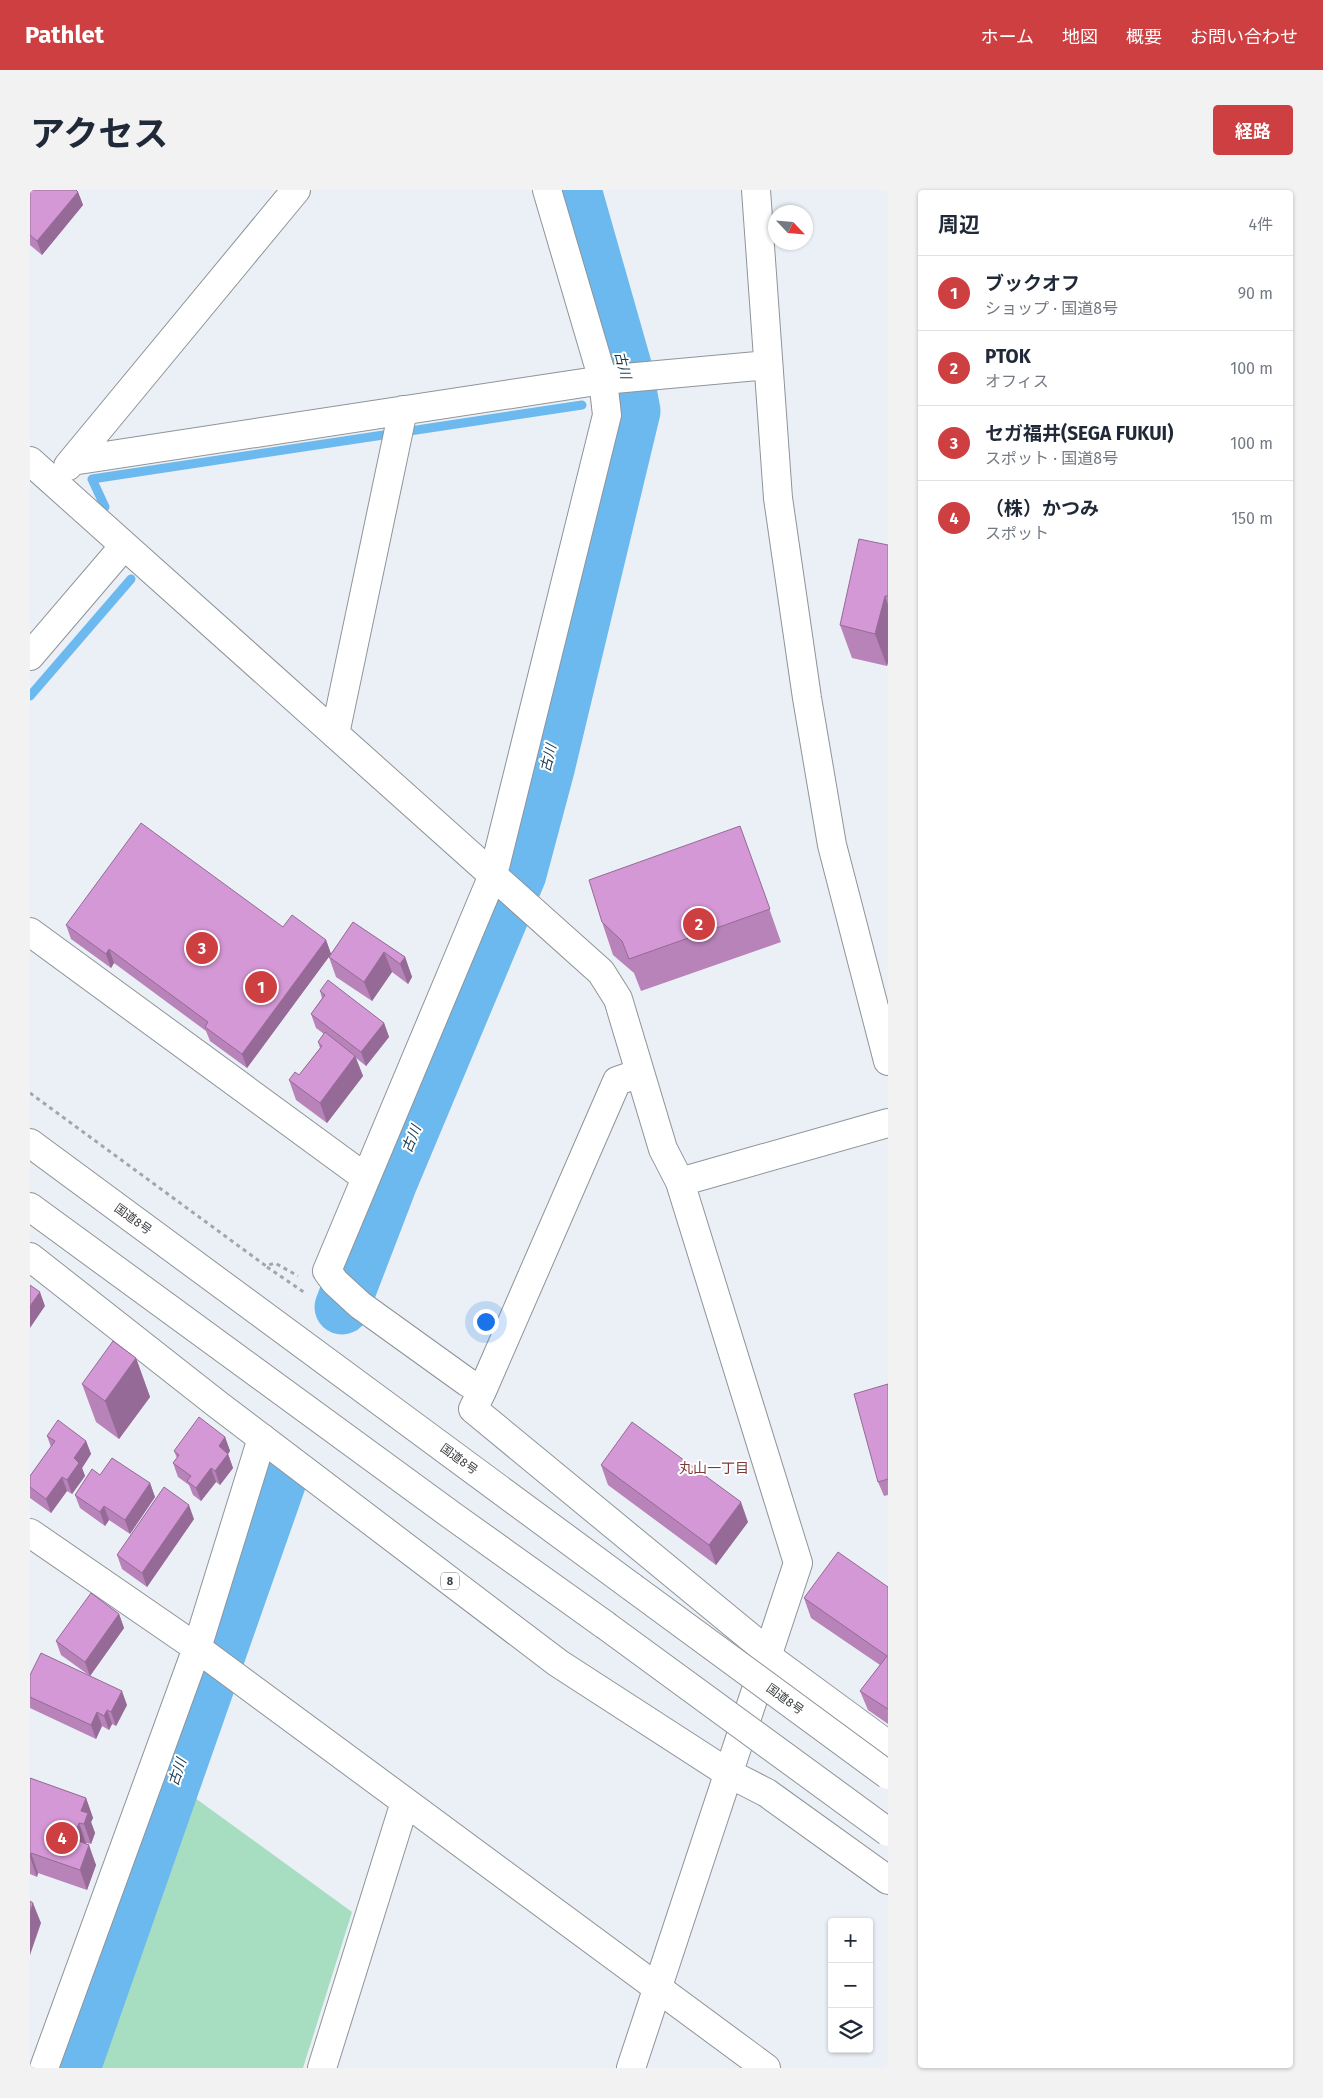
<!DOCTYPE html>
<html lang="ja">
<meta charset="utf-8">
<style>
body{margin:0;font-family:"Fira Sans","Noto Sans JP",sans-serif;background:#f2f2f3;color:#1f2937}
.controls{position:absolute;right:15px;bottom:15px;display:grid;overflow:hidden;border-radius:5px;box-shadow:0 1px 4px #0004}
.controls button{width:45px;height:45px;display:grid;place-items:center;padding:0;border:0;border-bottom:1px solid #e0e1e3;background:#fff;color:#1f2937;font:25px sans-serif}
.compass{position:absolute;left:738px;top:15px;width:45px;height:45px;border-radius:50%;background:#fff;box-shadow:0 1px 4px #0004;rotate:116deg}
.you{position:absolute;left:455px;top:1131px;width:18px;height:18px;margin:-12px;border:4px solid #fff;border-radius:50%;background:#1a73e8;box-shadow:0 0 0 8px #1a73e833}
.badge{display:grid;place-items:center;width:32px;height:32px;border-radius:50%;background:#ce3f41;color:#fff;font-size:16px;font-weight:700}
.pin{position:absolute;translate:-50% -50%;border:2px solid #fff;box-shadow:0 1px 5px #0006}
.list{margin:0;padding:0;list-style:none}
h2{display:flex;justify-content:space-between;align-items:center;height:65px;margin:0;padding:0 20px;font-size:21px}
h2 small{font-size:16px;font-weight:400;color:#747a83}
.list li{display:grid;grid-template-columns:32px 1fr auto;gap:15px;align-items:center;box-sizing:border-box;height:75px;padding:0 20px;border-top:1px solid #e0e1e3}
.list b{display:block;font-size:19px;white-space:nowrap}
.list p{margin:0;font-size:16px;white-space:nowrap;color:#747a83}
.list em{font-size:16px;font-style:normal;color:#747a83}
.icon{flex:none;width:28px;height:28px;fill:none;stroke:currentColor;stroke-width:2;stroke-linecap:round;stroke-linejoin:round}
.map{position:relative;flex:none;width:858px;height:1878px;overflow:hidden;border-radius:5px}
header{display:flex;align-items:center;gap:30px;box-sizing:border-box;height:70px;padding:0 25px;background:#ce3f41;color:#fff}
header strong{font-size:24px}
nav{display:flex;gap:28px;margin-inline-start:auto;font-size:18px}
.intro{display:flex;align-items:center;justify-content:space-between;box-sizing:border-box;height:120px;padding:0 30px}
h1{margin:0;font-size:35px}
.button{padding:12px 22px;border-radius:5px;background:#ce3f41;color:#fff;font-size:18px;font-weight:700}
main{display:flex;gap:30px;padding:0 30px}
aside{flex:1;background:#fff;border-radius:5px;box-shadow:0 1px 4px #0004}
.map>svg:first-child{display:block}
</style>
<header>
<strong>Pathlet</strong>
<nav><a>ホーム</a><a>地図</a><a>概要</a><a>お問い合わせ</a></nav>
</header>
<div class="intro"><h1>アクセス</h1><a class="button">経路</a></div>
<main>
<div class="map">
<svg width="858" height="1878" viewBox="0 0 858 1878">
<rect width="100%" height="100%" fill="#eaf0f5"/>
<path fill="#a7ddc0" d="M161 1605 322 1722 273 1878H67Z"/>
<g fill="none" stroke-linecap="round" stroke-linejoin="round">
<path stroke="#6cb9ef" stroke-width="9" d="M75 317 62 289 552 215
M0 506 101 389"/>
<path stroke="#6cb9ef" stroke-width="55" d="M312 1117 360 992 489 684 517 579 603 221 595 179 544 0
M43 1878 251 1285"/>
<g stroke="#8e9499" stroke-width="30">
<path id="minor" d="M517 0 573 190 577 225 463 685 297 1081 305 1092 330 1115 437 1192 452 1201 587 891 610 883
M726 0 748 308 777 508 802 655 858 871
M0 271 571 782 588 809 633 959 650 992
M42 271 573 190 738 175
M38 276 266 0
M0 466 94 356
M305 544 373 220
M0 742 336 988
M452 1201 443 1219 738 1462
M0 1343 167 1458 736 1878
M737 1466 858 1555
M14 1878 167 1458 232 1248
M292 1878 375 1612
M601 1878 768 1373 650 992 858 933"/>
</g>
<g stroke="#8e9499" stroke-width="30">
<path id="highway" d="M0 953 602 1397
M0 1017 424 1327 575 1435
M0 1067 187 1214 528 1473 698 1583 737 1603 858 1690"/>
</g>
<path stroke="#a1a6a9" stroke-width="3" stroke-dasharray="4 4" stroke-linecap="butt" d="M0 903 236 1076 245 1073 268 1086
M237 1077 275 1103"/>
<use href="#minor" stroke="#fff" stroke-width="28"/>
<use href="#highway" stroke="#fff" stroke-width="28"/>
<g stroke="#8e9499" stroke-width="30" stroke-linecap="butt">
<path id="highway-bridge" d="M602 1397 858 1585
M575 1435 858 1642"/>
</g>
<use href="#highway-bridge" stroke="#fff" stroke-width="28"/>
</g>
<path fill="#b783b8" d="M0 0 48 2 53 15 12 65 0 55Z
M858 355V472L857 476 822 468 810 435Z
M710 636 751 752 611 801 604 783 583 765 572 732Z
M323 732 375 767 382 787 378 794 362 782 342 811 306 787 299 767Z
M36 735 253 737 296 750 301 764 217 878 180 851 176 841 84 773 81 778 41 749Z
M290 801 354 833 359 847 336 876 326 868 333 886 297 933 266 910 259 890 269 885 290 858 288 852 294 844 286 838 281 824 292 808Z
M106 1168 120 1207 89 1249 66 1232 52 1194Z
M858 1194V1305L854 1306 848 1292Z
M17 1246 56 1251 61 1264 52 1278 55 1286 42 1304 37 1301 21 1323 0 1308V1286L21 1257Z
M195 1247 200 1261 198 1264 203 1278 190 1295 186 1292 171 1311 163 1305 159 1295 148 1287 143 1273 147 1268 144 1261Z
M571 1275 718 1332 686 1375 578 1295Z
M70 1285 120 1293 125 1307 100 1344 79 1330 75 1336 50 1318 45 1305Z
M164 1329 117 1397 92 1379 87 1365Z
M858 1397V1534L838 1520 830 1501 850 1475 781 1428 774 1408Z
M89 1424 94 1438 60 1486 31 1465 26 1451Z
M0 1485 97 1515 86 1536 82 1534 79 1540 72 1536 66 1549 0 1518Z
M0 1588 56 1608 63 1628 61 1632 65 1643 61 1654 56 1653 66 1675 57 1700 8 1683 7 1687 0 1684Z"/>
<path fill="#956a96" d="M48 2 53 15 12 65 7 51Z
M855 406 858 415V472L857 476 845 444Z
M296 750 301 764 217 878 212 864Z
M79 759 84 773 81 778 76 764Z
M354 762 362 782 342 811 334 792Z
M375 767 382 787 378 794 370 774Z
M354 833 359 847 336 876 331 862Z
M325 866 333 886 297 933 290 913Z
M10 1102 15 1116 0 1138V1116Z
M106 1168 120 1207 89 1249 75 1211Z
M195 1247 200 1261 198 1264 203 1278 190 1295 185 1281 189 1256Z
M56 1251 61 1264 52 1278 55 1286 42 1304 37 1290 44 1268Z
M181 1278 186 1292 171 1311 166 1298Z
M32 1287 37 1301 21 1323 16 1309Z
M120 1293 125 1307 100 1344 95 1330Z
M711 1312 718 1332 686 1375 679 1355Z
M159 1315 164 1329 117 1397 112 1383Z
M74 1316 79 1330 75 1336 70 1322Z
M89 1424 94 1438 60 1486 55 1472Z
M92 1501 97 1515 86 1536 81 1522Z
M77 1520 82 1534 79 1540 74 1526Z
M67 1522 72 1536 66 1549 61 1535Z
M56 1608 63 1628 61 1632 65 1643 61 1654 54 1634 51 1621Z
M49 1633 56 1653 50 1669 43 1649Z
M59 1655 66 1675 57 1700 50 1680Z
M1 1663 8 1683 7 1687 0 1667Z
M3 1713 11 1733 0 1765V1723Z"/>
<path fill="#d598d6" stroke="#956a96" d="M0 0H46L48 2 7 51 0 45Z
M829 349 858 355V406H855L845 444 810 435Z
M111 633 253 737 262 725 296 750 212 864 175 837 178 832 79 759 76 764 36 735Z
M710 636 740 719 599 769 592 751 572 732 559 690Z
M323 732 375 767 370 774 354 762 334 792 299 767Z
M298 790 354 833 331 862 281 824 295 805 290 801Z
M295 842 325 866 290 913 259 890 265 882 269 885 292 856 288 852Z
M0 1095 10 1102 0 1116Z
M83 1151 106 1168 75 1211 52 1194Z
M858 1194V1289L848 1292 824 1204Z
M169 1227 195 1247 189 1256 198 1264 185 1281 181 1278 166 1298 157 1291 161 1286 143 1273 149 1265 144 1261Z
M28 1230 56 1251 44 1268 49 1273 37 1290 32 1287 16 1309 0 1297V1286L25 1251 17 1246Z
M602 1232 711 1312 679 1355 571 1275Z
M82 1268 120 1293 95 1330 74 1316 70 1322 45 1305 62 1279 70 1285Z
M134 1297 159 1315 112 1383 87 1365Z
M808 1362 858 1397V1519L830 1501 857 1466 774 1408Z
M61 1403 89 1424 55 1472 26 1451Z
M11 1463 92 1501 81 1522 77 1520 74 1526 67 1522 61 1535 0 1507V1485Z
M0 1588 56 1608 51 1621 58 1623 54 1634 49 1633 43 1649 59 1655 50 1680 1 1663 0 1666Z
M0 1711 3 1713 0 1723Z"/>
<g text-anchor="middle" stroke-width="4" stroke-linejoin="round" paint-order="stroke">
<rect fill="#fff" stroke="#757779" stroke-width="1" x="411" y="1382.5" width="18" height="17" rx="4"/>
<g font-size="11" font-weight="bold" fill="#3a3d3f">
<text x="420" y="1395">8</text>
</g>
<g font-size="12" fill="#3a3d3f" stroke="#fff">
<text transform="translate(103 1029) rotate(36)" y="4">国道8号</text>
<text transform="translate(429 1269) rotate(36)" y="4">国道8号</text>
<text transform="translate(755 1509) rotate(36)" y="4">国道8号</text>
</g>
<g font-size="14" font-style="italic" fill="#183a50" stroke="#fff">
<text transform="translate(593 175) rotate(76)" y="5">古川</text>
<text transform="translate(518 568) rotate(-76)" y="5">古川</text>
<text transform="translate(381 949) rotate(-68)" y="5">古川</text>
<text transform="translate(147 1582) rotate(-71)" y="5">古川</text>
</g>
<g font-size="14" fill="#803836" stroke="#fff">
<text x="684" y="1283">丸山一丁目</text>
</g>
</g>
</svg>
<div class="controls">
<button>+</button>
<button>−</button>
<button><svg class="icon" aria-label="layers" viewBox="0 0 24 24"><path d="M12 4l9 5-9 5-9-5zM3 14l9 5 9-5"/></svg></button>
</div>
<svg class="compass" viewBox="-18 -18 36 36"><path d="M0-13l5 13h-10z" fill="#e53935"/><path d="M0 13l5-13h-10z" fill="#747a83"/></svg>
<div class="you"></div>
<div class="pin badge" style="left:231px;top:797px">1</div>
<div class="pin badge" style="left:669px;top:734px">2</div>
<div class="pin badge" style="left:172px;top:758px">3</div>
<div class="pin badge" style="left:32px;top:1648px">4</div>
</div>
<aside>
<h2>周辺<small>4件</small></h2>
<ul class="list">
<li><span class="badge">1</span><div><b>ブックオフ</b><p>ショップ · 国道8号</p></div><em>90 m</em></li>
<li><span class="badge">2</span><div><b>PTOK</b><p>オフィス</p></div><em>100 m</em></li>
<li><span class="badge">3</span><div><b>セガ福井(SEGA FUKUI)</b><p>スポット · 国道8号</p></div><em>100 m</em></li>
<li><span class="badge">4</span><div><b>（株）かつみ</b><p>スポット</p></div><em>150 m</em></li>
</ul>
</aside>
</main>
